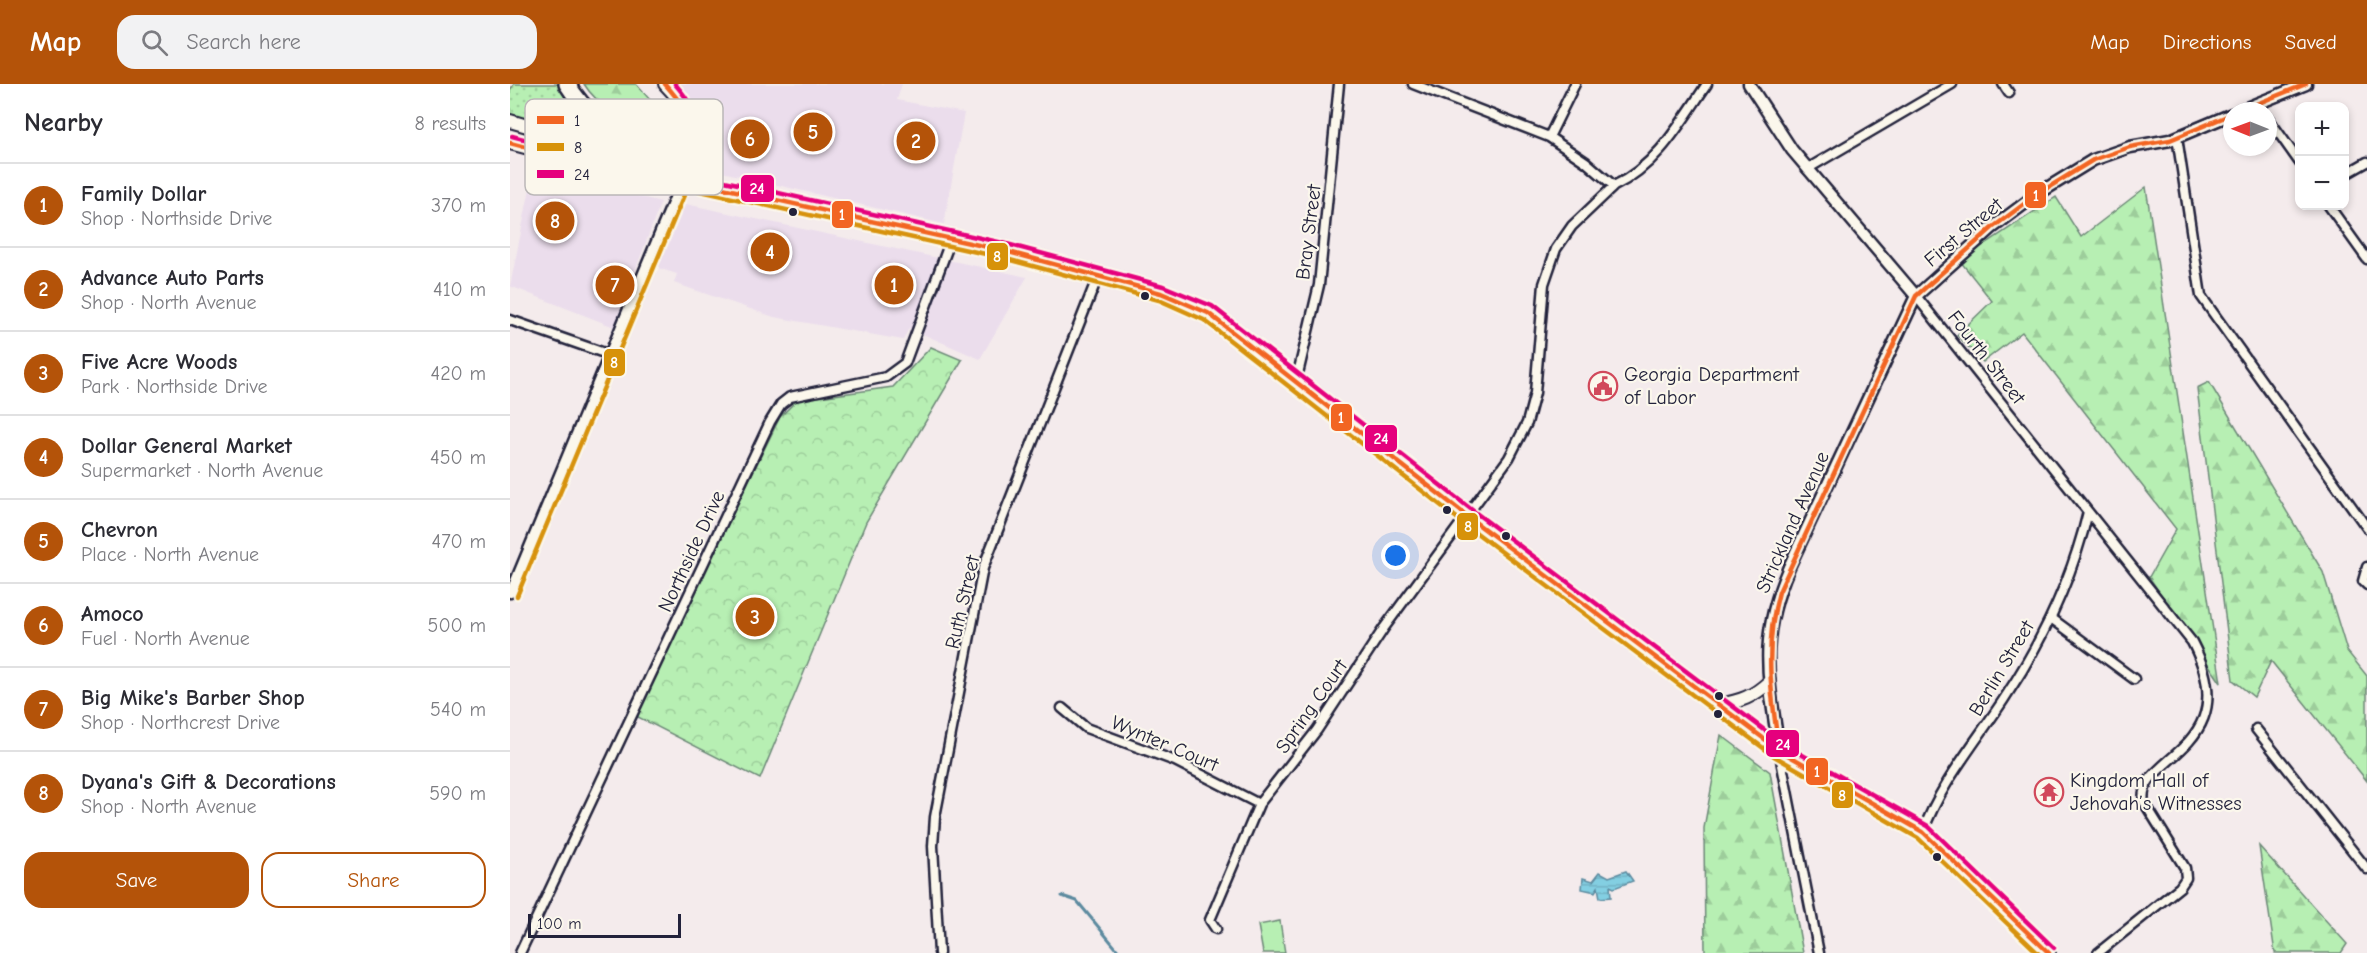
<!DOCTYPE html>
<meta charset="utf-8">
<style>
body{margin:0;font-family:"Comic Neue",sans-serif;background:#f2f2f3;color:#2b2b33}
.controls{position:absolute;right:18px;top:18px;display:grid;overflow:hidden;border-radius:12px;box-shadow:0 3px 9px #0003}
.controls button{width:54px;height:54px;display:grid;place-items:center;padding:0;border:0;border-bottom:2px solid #e1e1e2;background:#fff;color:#2b2b33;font:30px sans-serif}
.compass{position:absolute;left:1713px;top:18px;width:54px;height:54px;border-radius:50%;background:#fff;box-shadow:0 3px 9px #0003;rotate:271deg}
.scale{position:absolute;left:18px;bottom:15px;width:153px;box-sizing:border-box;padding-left:6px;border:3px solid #22223b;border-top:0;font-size:16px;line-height:21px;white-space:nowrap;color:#22223b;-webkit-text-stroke:4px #fbf7ec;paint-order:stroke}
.you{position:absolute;left:886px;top:472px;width:21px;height:21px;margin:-15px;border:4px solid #fff;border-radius:50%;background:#1a73e8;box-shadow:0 0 0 9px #1a73e833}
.badge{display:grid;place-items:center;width:39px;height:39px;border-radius:50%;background:#b45309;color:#fff;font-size:20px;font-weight:700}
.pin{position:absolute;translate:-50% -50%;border:3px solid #fff;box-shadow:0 2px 6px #0006}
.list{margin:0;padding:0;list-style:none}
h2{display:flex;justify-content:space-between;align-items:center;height:78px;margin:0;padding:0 24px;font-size:26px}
h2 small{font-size:20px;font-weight:400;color:#7c7c81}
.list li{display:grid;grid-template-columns:39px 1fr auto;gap:18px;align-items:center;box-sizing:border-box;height:84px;padding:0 24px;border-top:2px solid #e1e1e2}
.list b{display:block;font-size:22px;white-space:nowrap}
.list p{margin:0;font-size:20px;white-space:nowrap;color:#7c7c81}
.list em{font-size:20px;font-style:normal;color:#7c7c81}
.actions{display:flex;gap:12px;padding:18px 24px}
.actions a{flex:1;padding:14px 0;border:2px solid #b45309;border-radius:18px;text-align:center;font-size:21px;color:#b45309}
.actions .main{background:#b45309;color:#fff}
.icon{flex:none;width:33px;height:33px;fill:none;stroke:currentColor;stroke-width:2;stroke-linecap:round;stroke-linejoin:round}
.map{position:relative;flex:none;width:1857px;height:869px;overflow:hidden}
header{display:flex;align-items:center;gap:36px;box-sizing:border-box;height:84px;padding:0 30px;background:#b45309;color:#fff}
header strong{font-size:28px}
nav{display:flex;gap:33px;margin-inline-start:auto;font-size:21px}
.search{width:420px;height:54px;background:#f2f2f3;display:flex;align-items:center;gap:15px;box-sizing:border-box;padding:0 21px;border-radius:18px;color:#7c7c81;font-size:22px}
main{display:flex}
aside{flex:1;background:#fff}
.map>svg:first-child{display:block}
</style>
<header>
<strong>Map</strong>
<div class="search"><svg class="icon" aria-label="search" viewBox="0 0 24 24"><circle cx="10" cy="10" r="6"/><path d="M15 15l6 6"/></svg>Search here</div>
<nav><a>Map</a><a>Directions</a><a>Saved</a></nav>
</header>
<main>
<aside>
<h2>Nearby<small>8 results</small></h2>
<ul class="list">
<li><span class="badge">1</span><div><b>Family Dollar</b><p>Shop · Northside Drive</p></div><em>370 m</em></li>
<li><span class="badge">2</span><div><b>Advance Auto Parts</b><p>Shop · North Avenue</p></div><em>410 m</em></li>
<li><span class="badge">3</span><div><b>Five Acre Woods</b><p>Park · Northside Drive</p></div><em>420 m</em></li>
<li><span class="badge">4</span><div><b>Dollar General Market</b><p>Supermarket · North Avenue</p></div><em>450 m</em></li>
<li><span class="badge">5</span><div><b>Chevron</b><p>Place · North Avenue</p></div><em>470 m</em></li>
<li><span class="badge">6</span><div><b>Amoco</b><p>Fuel · North Avenue</p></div><em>500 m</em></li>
<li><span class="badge">7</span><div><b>Big Mike's Barber Shop</b><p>Shop · Northcrest Drive</p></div><em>540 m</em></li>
<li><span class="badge">8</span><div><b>Dyana's Gift &amp; Decorations</b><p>Shop · North Avenue</p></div><em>590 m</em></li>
</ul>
<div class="actions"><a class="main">Save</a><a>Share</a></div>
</aside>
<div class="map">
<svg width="1857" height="869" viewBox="0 0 1857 869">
<defs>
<pattern id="grass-dots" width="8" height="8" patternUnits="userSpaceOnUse" patternTransform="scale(1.5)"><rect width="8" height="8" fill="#b7efb3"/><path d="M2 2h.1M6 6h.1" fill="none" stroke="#9dcd9b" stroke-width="1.8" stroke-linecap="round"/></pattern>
<pattern id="forest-firs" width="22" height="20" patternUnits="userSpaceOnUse" patternTransform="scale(1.5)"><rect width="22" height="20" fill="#b7efb3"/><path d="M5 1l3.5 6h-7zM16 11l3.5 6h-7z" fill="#9dcd9b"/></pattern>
<pattern id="park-crowns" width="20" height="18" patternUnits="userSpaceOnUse" patternTransform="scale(1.5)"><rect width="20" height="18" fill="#b7efb3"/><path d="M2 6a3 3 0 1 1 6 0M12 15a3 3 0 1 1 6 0" fill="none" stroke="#9dcd9b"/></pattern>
<pattern id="water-rules" width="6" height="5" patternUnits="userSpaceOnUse" patternTransform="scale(1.5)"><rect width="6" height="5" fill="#83cfe2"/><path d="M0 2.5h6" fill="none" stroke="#71b1c3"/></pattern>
</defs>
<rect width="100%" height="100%" fill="#f4ebec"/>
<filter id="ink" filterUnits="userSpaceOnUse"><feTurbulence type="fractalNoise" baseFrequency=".0167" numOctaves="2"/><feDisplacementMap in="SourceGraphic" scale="12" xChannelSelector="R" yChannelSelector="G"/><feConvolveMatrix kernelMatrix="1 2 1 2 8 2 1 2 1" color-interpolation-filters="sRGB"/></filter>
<g filter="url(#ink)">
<path fill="#ebddec" d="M168 0H392L387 16 454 29 434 140 195 84 190 67 193 42 181 17Z
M24 85 151 118 104 243 0 202Z
M176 120 517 193 470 275 399 244 393 256 264 233 164 199 167 190 148 184Z"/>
<path fill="url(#grass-dots)" stroke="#6c8877" stroke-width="1.5" d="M4 0H48L59 17 97 56 46 47 0 32V6Z"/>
<path fill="url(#forest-firs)" stroke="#6c8877" stroke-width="1.5" d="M74 0H126L141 17 145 32 137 41C112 33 89 24 74 0Z
M1636 103 1711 599 1639 493 1666 445 1512 248 1473 278 1447 251 1482 217 1450 177 1546 113 1571 153Z
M1699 298 1813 488 1837 567 1857 592V697L1761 577 1744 613 1723 596 1687 304Z
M1211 651 1260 688 1293 869H1195L1194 744Z
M1749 762 1837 860 1831 869H1765Z"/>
<path fill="url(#park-crowns)" stroke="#6c8877" stroke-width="1.5" d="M421 263 452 276 356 438 250 695 124 631 270 333 287 316 383 303Z"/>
<path fill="#b7efb3" stroke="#6c8877" stroke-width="1.5" d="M770 837 775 869H753L748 841Z"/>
<path fill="url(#water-rules)" stroke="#5c8a9f" stroke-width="1.5" d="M1116 787 1123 797 1104 804 1100 802 1101 813 1090 814 1088 803 1085 808 1072 805 1073 794 1083 797 1090 788 1099 793Z"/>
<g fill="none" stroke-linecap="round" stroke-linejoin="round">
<path stroke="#5c8a9f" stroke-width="3" d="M552 812 567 817 610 869"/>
<g stroke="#22223b" stroke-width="13">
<path id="minor" d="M903 0 1039 53 1076 78 1104 102C1147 82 1171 38 1197 0
M1493 0 1499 9
M1758 34 1790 79
M1039 53 1065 0
M1667 53 1691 212 1857 444
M1297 85 1442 0
M1834 91 1857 78
M1819 122 1857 175
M1406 212 1682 558C1738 665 1624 673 1634 718L1675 784 1676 794 1670 803 1588 869
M0 236 100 271
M786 298 809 201 829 0
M1857 483 1853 497 1857 501
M0 509 172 95
M1541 534 1624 595
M552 624 576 644 665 677 749 720
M1746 645 1857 785
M1269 666 1309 869
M1413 748C1430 700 1466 658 1494 615 1532 558 1562 495 1578 428
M706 845 700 836 749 720 807 646 874 544 999 374 1017 339 1025 309 1034 200 1046 165 1062 142 1104 102
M10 869 260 338 271 320 280 313 376 293 395 279 441 155
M429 869 423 762 425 733 473 484 588 192"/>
</g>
<g stroke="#22223b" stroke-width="15">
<path id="tertiary" d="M1239 0 1282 66 1406 212
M1729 27 1796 0
M1269 666C1258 591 1248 555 1279 483L1406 212 1482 144 1526 111 1583 76 1620 63 1660 56 1722 30"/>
</g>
<g stroke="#22223b" stroke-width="16">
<path id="secondary" d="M155 0C190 37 188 48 172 95
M0 37 152 81 172 95
M0 59 150 99 172 95 491 166 651 209 698 229 957 432 1269 666 1413 748 1539 869
M1209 621C1231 617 1243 613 1259 598"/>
</g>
<g stroke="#22223b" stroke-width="20">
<path id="motorway" d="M57 0C78 33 104 51 134 76"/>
</g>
<use href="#minor" stroke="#fbf7ec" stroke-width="8"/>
<use href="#tertiary" stroke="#fbf7ec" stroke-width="10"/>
<use href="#secondary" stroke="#fbf7ec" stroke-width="12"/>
<use href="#motorway" stroke="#fbf7ec" stroke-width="15"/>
<g stroke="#fbf7ec" stroke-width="9">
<path id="bus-1" d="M155 0C187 36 187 51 172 95
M1729 27 1796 0
M0 59 150 99 172 95 491 166 651 209 698 229 957 432 1269 666 1413 748 1539 869
M1269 666C1261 611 1254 562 1269 508L1406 212 1482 144 1526 111 1583 76 1620 63 1660 56 1722 30"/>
</g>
<g stroke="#fbf7ec" stroke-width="9">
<path id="bus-2" d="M7 512 177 104 489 173 649 216 694 236 952 438 1264 672 1408 754 1528 869"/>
</g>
<g stroke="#fbf7ec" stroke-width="9">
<path id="bus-3" d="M165 0C196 35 193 55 179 97
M2 52 150 91 174 88 493 159 653 202 702 222 962 426 1273 660 1418 742 1544 864"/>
</g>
<use href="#bus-1" stroke="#f26522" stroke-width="4.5"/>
<use href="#bus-2" stroke="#d79209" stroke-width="4.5"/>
<use href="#bus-3" stroke="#e5007d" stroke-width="4.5"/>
</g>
</g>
<defs>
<g id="civic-ring" transform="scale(1.5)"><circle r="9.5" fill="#fbf7ec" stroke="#d1495b" stroke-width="1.5"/><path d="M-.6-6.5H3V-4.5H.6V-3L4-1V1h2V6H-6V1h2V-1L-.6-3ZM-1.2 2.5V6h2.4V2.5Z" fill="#d1495b"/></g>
<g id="temple-ring" transform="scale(1.5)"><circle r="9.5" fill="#fbf7ec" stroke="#d1495b" stroke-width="1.5"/><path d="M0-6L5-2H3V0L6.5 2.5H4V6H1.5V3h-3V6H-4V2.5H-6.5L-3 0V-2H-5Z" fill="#d1495b"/></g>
</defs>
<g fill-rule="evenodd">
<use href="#civic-ring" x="1093" y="302"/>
<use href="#temple-ring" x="1539" y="708"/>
</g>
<g fill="#22223b" stroke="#fbf7ec" stroke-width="2">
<circle cx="283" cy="128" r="5"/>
<circle cx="635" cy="212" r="5"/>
<circle cx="937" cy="426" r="5"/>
<circle cx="996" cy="452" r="5"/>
<circle cx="1209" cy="612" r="5"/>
<circle cx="1208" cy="630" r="5"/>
<circle cx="1427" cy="773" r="5"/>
</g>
<g text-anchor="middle" stroke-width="4.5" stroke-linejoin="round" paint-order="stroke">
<g font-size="20" fill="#22223b" stroke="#fbf7ec">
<text transform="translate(798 148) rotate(-83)" y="7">Bray Street</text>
<text transform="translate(1453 148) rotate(-40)" y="7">First Street</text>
<text transform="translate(1477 273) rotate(52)" y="7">Fourth Street</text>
<text transform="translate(1282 438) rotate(-66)" y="7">Strickland Avenue</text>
<text transform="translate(181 467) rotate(-65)" y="7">Northside Drive</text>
<text transform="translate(452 518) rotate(-77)" y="7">Ruth Street</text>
<text transform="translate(1491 584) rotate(-59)" y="7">Berlin Street</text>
<text transform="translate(801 622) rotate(-55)" y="7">Spring Court</text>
<text transform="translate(655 659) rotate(23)" y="7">Wynter Court</text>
</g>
<g font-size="20" fill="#22223b" stroke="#fbf7ec" text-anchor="start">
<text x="1114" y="297">Georgia Department<tspan x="1114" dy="23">of Labor</tspan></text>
<text x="1560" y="703">Kingdom Hall of<tspan x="1560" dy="23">Jehovah’s Witnesses</tspan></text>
</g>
</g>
<rect x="15" y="15" width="198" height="96" rx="9" fill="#fbf7ec" stroke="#bab7b7" stroke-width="1.5"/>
<rect x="27" y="32" width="27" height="8" fill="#f26522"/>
<rect x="27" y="59" width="27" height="8" fill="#d79209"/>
<rect x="27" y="86" width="27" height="8" fill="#e5007d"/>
<g font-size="16" fill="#22223b">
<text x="64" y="42">1</text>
<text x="64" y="69">8</text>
<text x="64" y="96">24</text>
</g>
<g stroke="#fbf7ec" stroke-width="2">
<rect x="230" y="90" width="35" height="29" rx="6" fill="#e5007d"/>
<rect x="1514" y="97" width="23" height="28" rx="6" fill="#f26522"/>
<rect x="321" y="116" width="23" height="29" rx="6" fill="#f26522"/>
<rect x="476" y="158" width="23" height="29" rx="6" fill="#d79209"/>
<rect x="93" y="264" width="23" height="29" rx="6" fill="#d79209"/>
<rect x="820" y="319" width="23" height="29" rx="6" fill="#f26522"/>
<rect x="854" y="340" width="34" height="29" rx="6" fill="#e5007d"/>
<rect x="946" y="428" width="23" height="29" rx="6" fill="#d79209"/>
<rect x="1255" y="645" width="35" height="29" rx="6" fill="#e5007d"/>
<rect x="1295" y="673" width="24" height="29" rx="6" fill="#f26522"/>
<rect x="1321" y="697" width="23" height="28" rx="6" fill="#d79209"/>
</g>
<g font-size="16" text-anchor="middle" font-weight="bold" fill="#fff">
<text x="247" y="110">24</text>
<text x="1526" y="117">1</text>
<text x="332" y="136">1</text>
<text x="487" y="178">8</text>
<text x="104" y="284">8</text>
<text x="831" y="339">1</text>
<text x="871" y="360">24</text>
<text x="958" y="448">8</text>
<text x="1273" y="666">24</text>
<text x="1307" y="693">1</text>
<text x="1332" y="717">8</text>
</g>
</svg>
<div class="controls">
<button>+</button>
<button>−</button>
</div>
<svg class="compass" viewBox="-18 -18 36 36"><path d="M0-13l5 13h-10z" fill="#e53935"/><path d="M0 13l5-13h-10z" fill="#7c7c81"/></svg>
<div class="scale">100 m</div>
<div class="you"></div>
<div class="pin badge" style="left:384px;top:201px">1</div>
<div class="pin badge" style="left:406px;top:57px">2</div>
<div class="pin badge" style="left:245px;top:533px">3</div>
<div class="pin badge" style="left:260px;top:168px">4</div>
<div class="pin badge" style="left:303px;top:48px">5</div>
<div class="pin badge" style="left:240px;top:55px">6</div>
<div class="pin badge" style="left:105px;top:201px">7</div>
<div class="pin badge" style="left:45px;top:137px">8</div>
</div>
</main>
